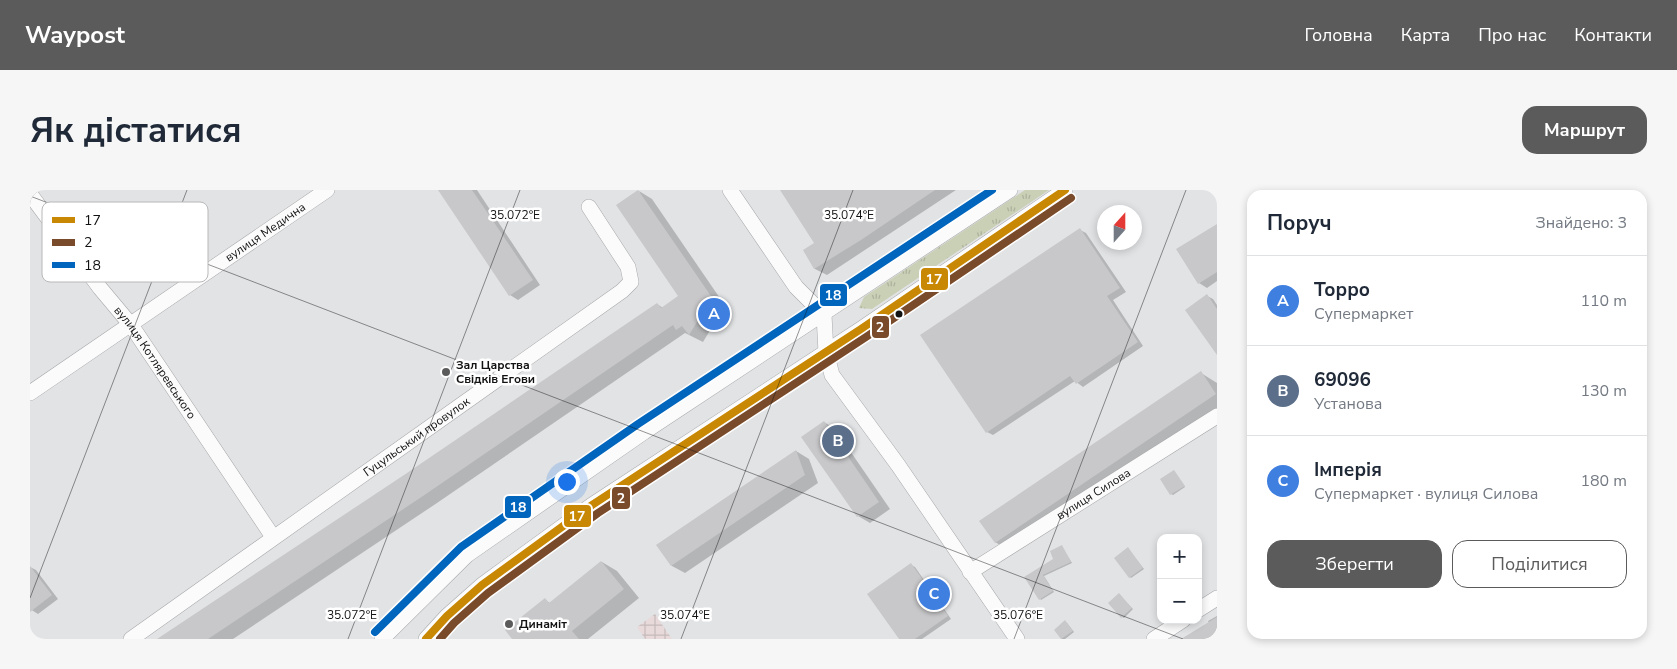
<!DOCTYPE html>
<html lang="uk">
<meta charset="utf-8">
<style>
body{margin:0;font-family:"Nunito Sans",sans-serif;background:#f6f6f7;color:#1f2937}
.controls{position:absolute;right:15px;bottom:15px;display:grid;overflow:hidden;border-radius:10px;box-shadow:0 2px 8px #0003}
.controls button{width:45px;height:45px;display:grid;place-items:center;padding:0;border:0;border-bottom:1px solid #e0e1e3;background:#fff;color:#1f2937;font:25px sans-serif}
.compass{position:absolute;left:1067px;top:15px;width:45px;height:45px;border-radius:50%;background:#fff;box-shadow:0 2px 8px #0003;rotate:21deg}
.you{position:absolute;left:536px;top:291px;width:18px;height:18px;margin:-12px;border:4px solid #fff;border-radius:50%;background:#1a73e8;box-shadow:0 0 0 8px #1a73e833}
.badge{display:grid;place-items:center;width:32px;height:32px;border-radius:50%;background:#5b5b5c;color:#fff;font-size:16px;font-weight:700}
.pin{position:absolute;translate:-50% -50%;border:2px solid #fff;box-shadow:0 1px 5px #0006}
.list{margin:0;padding:0;list-style:none}
h2{display:flex;justify-content:space-between;align-items:center;height:65px;margin:0;padding:0 20px;font-size:21px}
h2 small{font-size:16px;font-weight:400;color:#747a83}
.list li{display:grid;grid-template-columns:32px 1fr auto;gap:15px;align-items:center;box-sizing:border-box;height:90px;padding:0 20px;border-top:1px solid #e0e1e3}
.list b{display:block;font-size:19px;white-space:nowrap}
.list p{margin:0;font-size:16px;white-space:nowrap;color:#747a83}
.list em{font-size:16px;font-style:normal;color:#747a83}
.actions{display:flex;gap:10px;padding:15px 20px}
.actions a{flex:1;padding:11px 0;border:1px solid #5b5b5c;border-radius:15px;text-align:center;font-size:18px;color:#5b5b5c}
.actions .main{background:#5b5b5c;color:#fff}
.map{position:relative;flex:none;width:1187px;height:449px;overflow:hidden;border-radius:15px}
header{display:flex;align-items:center;gap:30px;box-sizing:border-box;height:70px;padding:0 25px;background:#5b5b5c;color:#fff}
header strong{font-size:24px}
nav{display:flex;gap:28px;margin-inline-start:auto;font-size:18px}
.intro{display:flex;align-items:center;justify-content:space-between;box-sizing:border-box;height:120px;padding:0 30px}
h1{margin:0;font-size:35px}
.button{padding:12px 22px;border-radius:15px;background:#5b5b5c;color:#fff;font-size:18px;font-weight:700}
main{display:flex;gap:30px;padding:0 30px}
aside{flex:1;background:#fff;border-radius:15px;box-shadow:0 2px 8px #0003}
.map>svg:first-child{display:block}
</style>
<header>
<strong>Waypost</strong>
<nav><a>Головна</a><a>Карта</a><a>Про нас</a><a>Контакти</a></nav>
</header>
<div class="intro"><h1>Як дістатися</h1><a class="button">Маршрут</a></div>
<main>
<div class="map">
<svg width="1187" height="449" viewBox="0 0 1187 449">
<defs>
<pattern id="industrial-grid" width="8" height="8" patternUnits="userSpaceOnUse" patternTransform="scale(1.25)"><rect width="8" height="8" fill="#e8dadb"/><path d="M0 4h8M4 0v8" fill="none" stroke="#c6babb"/></pattern>
<pattern id="grass-tufts" width="24" height="20" patternUnits="userSpaceOnUse" patternTransform="scale(1.25)"><rect width="24" height="20" fill="#cad0b6"/><path d="M3 7l-1-3M5 7V3M7 7l1-3M15 17l-1-3M17 17v-4M19 17l1-3" fill="none" stroke="#acb29c"/></pattern>
</defs>
<rect width="100%" height="100%" fill="#e2e3e5"/>
<path fill="url(#industrial-grid)" d="M625 424 642 449H615L607 437Z"/>
<path fill="url(#grass-tufts)" d="M995 0H1019L842 119 829 118 834 107Z"/>
<path fill="#0003" d="M409 0H447L510 95 488 110 480 105Z
M752 0H926L797 85 785 79 774 61 786 53Z
M609 1 622 9 696 117 693 119 673 152 655 143 407 313 203 449H136L134 446 378 284 627 114 633 118 650 106Z
M1187 35V91L1177 98 1169 93Z
M1050 40 1056 43 1096 102 1083 110 1113 156 1053 197 1045 191 963 245 957 242Z
M1177 106 1183 109 1187 115V163Z
M1171 183 1187 193V221L980 361 965 352Z
M794 232 805 239 860 319 840 333 828 326 773 247Z
M766 261 779 269 788 293 655 383 642 376 627 355Z
M1144 282 1155 297 1143 305 1141 304Z
M1032 357 1042 373 1014 386 1024 402 1011 410 996 387 1025 369Z
M1099 360 1114 379 1101 388 1100 387Z
M572 372 587 381 609 408 558 449H483L477 440 515 410 520 413Z
M881 375 885 377 921 429 892 449H870L839 404Z
M0 377 6 380 28 409 8 424 0 419Z
M1090 406 1103 419 1094 428 1092 427Z
M1187 426V449H1155L1179 433 1178 431Z
M1037 433 1044 442 1035 449H1032L1025 440Z"/>
<path fill="#c8c8ca" d="M408 0H442L503 90 479 106Z
M608 0 683 109 680 111 659 145 652 136 646 140 643 135 393 306 178 449H127L377 283 627 113 631 118 648 106 586 15Z
M750 0H905L831 50 784 79 773 60 784 53Z
M1187 34V82L1168 94 1146 59Z
M1050 38 1090 98 1077 106 1108 152 1046 194 1040 186 956 243 890 145Z
M1177 104 1187 119V165L1155 120Z
M1171 181 1186 204 965 353 949 331Z
M794 231 849 312 827 327 771 247Z
M766 260 775 285 641 376 626 355Z
M1144 280 1155 296 1140 305 1130 289Z
M1032 355 1041 372 1013 385 1023 401 1009 410 994 387 1023 369 1020 361Z
M1098 357 1113 378 1099 388 1084 368Z
M571 371 594 399 542 441 549 449H482L475 440 515 408 519 413Z
M881 373 918 426 885 449H869L837 404Z
M0 376 22 405 0 422Z
M1089 403 1102 418 1091 428 1078 413Z
M1187 427V449H1151Z
M1035 430 1043 441 1031 449 1024 440Z"/>
<g fill="none" stroke-linecap="round" stroke-linejoin="round">
<g stroke="#a8a9ab" stroke-width="16">
<g id="minor">
<path d="M700 0 766 97 794 125 796 162 802 185 868 275 987 449"/>
<path id="s1" d="M0 4 70 98 101 135 243 347"/>
<path id="s2" d="M0 203 297 0"/>
<path id="s3" d="M940 382 1187 226"/>
<path d="M1168 420 1187 408"/>
<path id="s4" d="M101 449 592 101 601 92 598 77 559 17"/>
<path d="M352 449 437 365 614 242 980 0"/>
<path d="M396 449 417 426 452 395 562 315 831 139 1035 0"/>
<path d="M1124 449 1153 430"/>
</g>
</g>
<use href="#minor" stroke="#fbfbfb" stroke-width="15"/>
<g stroke="#fff" stroke-width="11">
<path id="bus-1" d="M396 449 417 426 452 395 562 315 831 139 1035 0"/>
</g>
<g stroke="#fff" stroke-width="11">
<path id="bus-2" d="M410 449 424 433 458 403 568 323 836 147 1041 8"/>
</g>
<g stroke="#fff" stroke-width="11">
<path id="bus-3" d="M345 442 431 357 608 234 962 0"/>
</g>
<use href="#bus-1" stroke="#c98804" stroke-width="8"/>
<use href="#bus-2" stroke="#7a4b2a" stroke-width="8"/>
<use href="#bus-3" stroke="#0065bd" stroke-width="8"/>
</g>
<path fill="none" stroke="#121213" stroke-width="1" stroke-opacity="0.45" d="M0 6 1153 449M0 408 157 0M318 449 490 0M651 449 823 0M984 449 1156 0"/>
<circle fill="#121213" stroke="#fff" stroke-width="2" cx="869" cy="124" r="4.5"/>
<g fill="#5b5b5c" stroke="#fff" stroke-width="2">
<circle cx="416" cy="182" r="5"/>
<circle cx="479" cy="434" r="5"/>
</g>
<g text-anchor="middle" stroke-width="5" stroke-linejoin="round" paint-order="stroke">
<g font-size="12" fill="#121213" stroke="#fff">
<text dy="4" stroke="none"><textPath href="#s2" startOffset="285">вулиця Медична</textPath></text>
<text dy="4" stroke="none"><textPath href="#s1" startOffset="210">вулиця Котляревського</textPath></text>
<text dy="4" stroke="none"><textPath href="#s4" startOffset="350">Гуцульський провулок</textPath></text>
<text dy="4" stroke="none"><textPath href="#s3" startOffset="146">вулиця Силова</textPath></text>
</g>
<g font-size="12" font-weight="bold" fill="#121213" stroke="#fff" text-anchor="start">
<text x="426" y="179">Зал Царства<tspan x="426" dy="14">Свiдкiв Егови</tspan></text>
<text x="489" y="438">Динаміт</text>
</g>
</g>
<rect x="12" y="12" width="166" height="80" rx="8" fill="#fff" stroke="#b8b8b8" stroke-width="1"/>
<rect x="22" y="27" width="23" height="6" fill="#c98804"/>
<rect x="22" y="49" width="23" height="7" fill="#7a4b2a"/>
<rect x="22" y="72" width="23" height="6" fill="#0065bd"/>
<g font-size="14" fill="#121213">
<text x="54" y="35">17</text>
<text x="54" y="57">2</text>
<text x="54" y="80">18</text>
</g>
<g font-size="12" text-anchor="middle" fill="#121213" stroke="#fff" stroke-width="5" stroke-linejoin="round" paint-order="stroke">
<text x="485" y="29">35.072°E</text>
<text x="819" y="29">35.074°E</text>
<text x="322" y="429">35.072°E</text>
<text x="655" y="429">35.074°E</text>
<text x="988" y="429">35.076°E</text>
</g>
<g stroke="#fff" stroke-width="2">
<rect x="890" y="77" width="29" height="24" rx="5" fill="#c98804"/>
<rect x="789" y="93" width="29" height="24" rx="5" fill="#0065bd"/>
<rect x="841" y="125" width="19" height="24" rx="5" fill="#7a4b2a"/>
<rect x="581" y="296" width="20" height="24" rx="5" fill="#7a4b2a"/>
<rect x="474" y="305" width="28" height="24" rx="5" fill="#0065bd"/>
<rect x="533" y="314" width="29" height="24" rx="5" fill="#c98804"/>
</g>
<g font-size="14" text-anchor="middle" font-weight="bold" fill="#fff">
<text x="904" y="94">17</text>
<text x="803" y="110">18</text>
<text x="850" y="142">2</text>
<text x="591" y="313">2</text>
<text x="488" y="322">18</text>
<text x="547" y="331">17</text>
</g>
</svg>
<div class="controls">
<button>+</button>
<button>−</button>
</div>
<svg class="compass" viewBox="-18 -18 36 36"><path d="M0-13l5 13h-10z" fill="#e53935"/><path d="M0 13l5-13h-10z" fill="#747a83"/></svg>
<div class="you"></div>
<div class="pin badge" style="left:684px;top:124px;background:#3f7fe0">A</div>
<div class="pin badge" style="left:808px;top:251px;background:#5c6f8a">B</div>
<div class="pin badge" style="left:904px;top:404px;background:#3f7fe0">C</div>
</div>
<aside>
<h2>Поруч<small>Знайдено: 3</small></h2>
<ul class="list">
<li><span class="badge" style="background:#3f7fe0">A</span><div><b>Торро</b><p>Супермаркет</p></div><em>110 m</em></li>
<li><span class="badge" style="background:#5c6f8a">B</span><div><b>69096</b><p>Установа</p></div><em>130 m</em></li>
<li><span class="badge" style="background:#3f7fe0">C</span><div><b>Імперія</b><p>Супермаркет · вулиця Силова</p></div><em>180 m</em></li>
</ul>
<div class="actions"><a class="main">Зберегти</a><a>Поділитися</a></div>
</aside>
</main>
